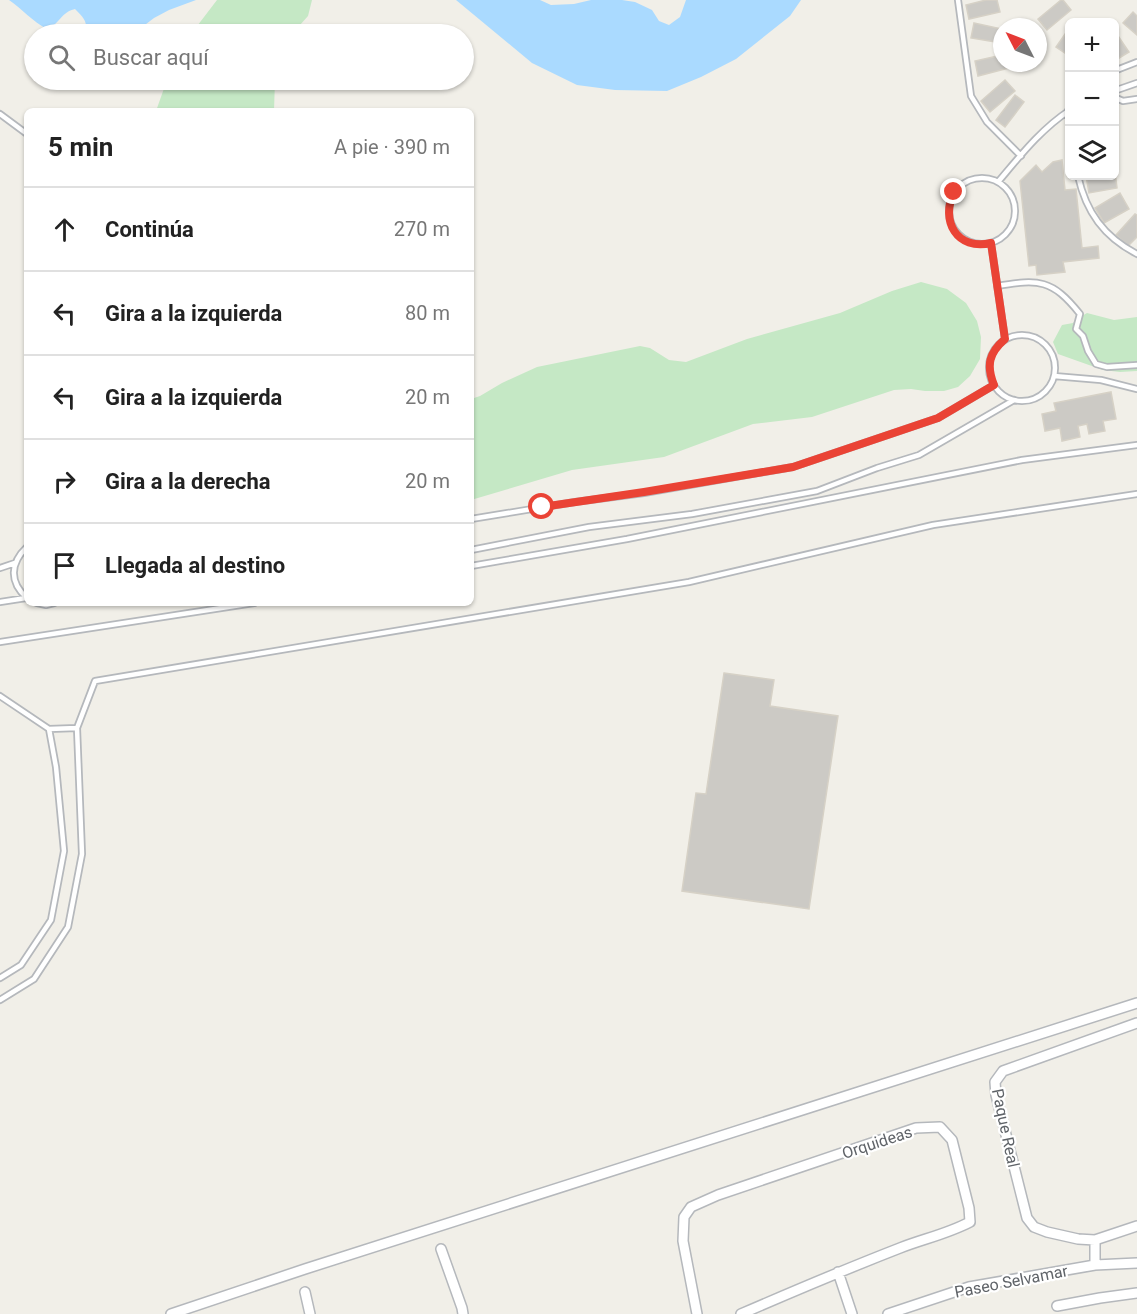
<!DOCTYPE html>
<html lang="es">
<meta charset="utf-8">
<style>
body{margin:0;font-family:Roboto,sans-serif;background:#f6f6f6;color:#222}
.controls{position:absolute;right:18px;top:18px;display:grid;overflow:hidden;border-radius:9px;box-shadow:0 2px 4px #0004}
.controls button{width:54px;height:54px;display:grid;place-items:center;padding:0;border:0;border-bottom:2px solid #e0e0e0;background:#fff;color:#222;font:30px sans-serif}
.compass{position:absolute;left:993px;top:18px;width:54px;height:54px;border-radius:50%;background:#fff;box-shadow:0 2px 4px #0004;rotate:312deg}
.stop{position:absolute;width:18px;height:18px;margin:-14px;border:4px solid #ea4335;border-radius:50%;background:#fff}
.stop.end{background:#ea4335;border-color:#fff;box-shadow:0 2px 6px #0008}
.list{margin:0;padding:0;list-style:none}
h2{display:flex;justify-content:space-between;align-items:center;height:78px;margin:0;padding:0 24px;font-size:26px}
h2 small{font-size:20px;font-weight:400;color:#767676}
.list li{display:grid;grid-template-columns:39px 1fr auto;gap:18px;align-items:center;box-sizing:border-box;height:84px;padding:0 24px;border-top:2px solid #e0e0e0}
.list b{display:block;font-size:22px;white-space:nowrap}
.list em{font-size:20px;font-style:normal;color:#767676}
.icon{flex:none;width:33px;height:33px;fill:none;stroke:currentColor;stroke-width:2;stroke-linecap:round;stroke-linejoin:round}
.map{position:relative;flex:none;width:1137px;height:1314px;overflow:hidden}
.search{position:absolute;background:#fff;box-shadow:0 2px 4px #0004;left:24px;top:24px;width:450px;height:66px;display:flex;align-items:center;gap:15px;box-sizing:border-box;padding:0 21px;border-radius:33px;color:#767676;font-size:22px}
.panel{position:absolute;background:#fff;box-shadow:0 2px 4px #0004;left:24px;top:108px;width:450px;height:498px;border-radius:9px}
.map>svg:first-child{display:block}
</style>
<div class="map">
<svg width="1137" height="1314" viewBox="0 0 1137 1314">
<rect width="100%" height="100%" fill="#f1efe8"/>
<path fill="#c5e8c5" d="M217 0H312L308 16 292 34H191Z
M167 80H275L274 111H156Z
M921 282 947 289 966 303 977 321 981 337 980 359 970 376 958 387 944 391H925L911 389 894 390 812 417 753 424 664 457 572 470 471 500V399L480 396 502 383 537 367 640 346 650 348 669 360 686 362 747 339 840 313 892 291Z
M1087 313 1114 320 1137 317V371L1120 372 1103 370 1058 354 1053 342 1062 325 1073 323 1077 319Z"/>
<path fill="#aadaff" d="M9 0H196L169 10 154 18 133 34H86C87 21 85 19 75 9 61 12 60 24 47 29 33 22 22 9 9 0Z
M456 0H540L551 5 574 4 591 0H622L635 2 652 10 659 21 669 25 680 17 686 0H801L790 16 736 59 701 77 667 91 615 90 577 85 532 63Z"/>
<path fill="#cccac5" stroke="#d6d1c6" stroke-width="1.5" d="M986 0H997L1000 12 969 19 966 5Z
M1061 0H1063L1071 10 1047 30 1038 19Z
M1133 12 1137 16V35L1123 23Z
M974 23 1002 29V43L971 38Z
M1070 27V53L1068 55 1056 47Z
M1114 30 1129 52 1116 60 1114 57Z
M1002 55V63H1008L1009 68 978 76 975 61Z
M1005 80 1015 91 990 112 981 101Z
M1015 95 1024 102 1005 127 996 120Z
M1062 160 1065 190 1076 189 1082 248 1098 246 1099 258 1063 262 1065 272 1037 275 1036 265 1029 266 1020 181 1036 165 1042 172 1053 162Z
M1115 171 1117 188 1089 193 1086 176H1114Z
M1120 193 1129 209 1104 223 1095 208Z
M1135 214 1137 215V237L1128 246 1116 235Z
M1111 392 1116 419 1103 421 1105 431 1089 434 1087 424 1078 426 1080 437 1062 441 1060 428 1045 431 1042 414 1056 411 1054 403Z
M724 673 774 680 770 706 838 716 809 909 682 891 696 793 706 794Z"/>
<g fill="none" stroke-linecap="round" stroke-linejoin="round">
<g stroke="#b5b8bc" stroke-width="8">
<path id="service" d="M958 0 971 96 987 122 1021 156
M1114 71 1137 62
M1114 91 1137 83
M1114 97 1123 101 1137 99
M1068 111 1070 122
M0 114 27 134
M1078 176C1086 212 1104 237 1137 254
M949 211a33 33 0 1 1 66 0a33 33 0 1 1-66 0Z
M998 182C1020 156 1041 129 1070 110
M991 243 1005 339
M997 286C1039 279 1052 279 1080 314L1076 329 1083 336 1088 351 1096 364 1107 367 1137 365
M989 368a33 33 0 1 1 66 0a33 33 0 1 1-66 0Z
M1054 376 1101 380 1137 389
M471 519 575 502 644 493 793 467 938 418 994 385
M27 547C10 563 9 582 27 598
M471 550 589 527 692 514 817 491 877 468 919 455 1014 400
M471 566 627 539 1022 460 1137 445
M0 568 15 563
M0 602 26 598
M37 603 46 605 54 603
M0 642 254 603
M0 696 49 729 77 728 95 681 689 582 933 525 1137 494
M0 978 21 965 51 920 64 851 56 767 49 729
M0 1000 34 979 68 927 82 854 77 728"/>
</g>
<g stroke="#b5b8bc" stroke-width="12">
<path id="minor" d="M1137 1023 1003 1071 995 1082 996 1095 1027 1218 1034 1227 1047 1232 1078 1239 1095 1240 1137 1226
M1095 1240V1265
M441 1249 462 1308 463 1314
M838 1272 852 1314
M305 1292 310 1314
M1057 1306 1100 1298 1137 1293
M171 1314 305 1269 1137 1003
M697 1314 683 1241 684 1217 691 1207 718 1195 916 1128 940 1127 952 1140 969 1208 970 1222C947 1234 923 1239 900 1248 846 1269 794 1291 741 1314
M888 1314 969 1287 1095 1265 1137 1263"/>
</g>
<use href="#service" stroke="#fff" stroke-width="4.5"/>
<use href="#minor" stroke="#fff" stroke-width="9"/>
</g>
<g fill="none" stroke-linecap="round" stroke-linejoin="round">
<path stroke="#ea4335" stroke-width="8" d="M542 507 644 492 793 467 938 418 994 385C986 365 989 353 1005 339L991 243C957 251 940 221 954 192"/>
</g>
<g text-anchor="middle" stroke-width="4.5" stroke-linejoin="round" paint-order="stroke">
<g font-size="16" fill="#5f6368" stroke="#fff">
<text transform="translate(1006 1128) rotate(78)" y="6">Paque Real</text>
<text transform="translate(877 1142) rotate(-18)" y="6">Orquideas</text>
<text transform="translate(1011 1281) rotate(-11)" y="6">Paseo Selvamar</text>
</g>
</g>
</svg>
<div class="controls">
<button>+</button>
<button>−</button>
<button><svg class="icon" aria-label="layers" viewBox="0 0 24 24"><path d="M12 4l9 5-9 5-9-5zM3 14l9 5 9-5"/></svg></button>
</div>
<svg class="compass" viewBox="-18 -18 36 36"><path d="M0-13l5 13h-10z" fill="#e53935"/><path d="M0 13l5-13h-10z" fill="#767676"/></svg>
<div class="stop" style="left:542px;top:507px"></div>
<div class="stop end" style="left:954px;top:192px"></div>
<div class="search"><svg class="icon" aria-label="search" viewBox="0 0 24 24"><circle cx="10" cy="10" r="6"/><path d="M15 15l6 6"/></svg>Buscar aquí</div>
<section class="panel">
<h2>5 min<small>A pie · 390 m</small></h2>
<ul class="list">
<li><svg class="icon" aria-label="ahead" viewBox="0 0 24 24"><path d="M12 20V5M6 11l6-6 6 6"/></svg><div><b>Continúa</b></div><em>270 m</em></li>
<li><svg class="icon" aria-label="left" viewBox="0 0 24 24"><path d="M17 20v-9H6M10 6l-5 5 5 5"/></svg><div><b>Gira a la izquierda</b></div><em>80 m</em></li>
<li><svg class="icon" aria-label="left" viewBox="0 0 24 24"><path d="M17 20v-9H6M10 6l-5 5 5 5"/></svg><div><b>Gira a la izquierda</b></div><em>20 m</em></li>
<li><svg class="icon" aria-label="right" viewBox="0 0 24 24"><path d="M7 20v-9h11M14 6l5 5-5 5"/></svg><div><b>Gira a la derecha</b></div><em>20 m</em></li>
<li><svg class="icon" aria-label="arrive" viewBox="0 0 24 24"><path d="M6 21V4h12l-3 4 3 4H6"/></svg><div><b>Llegada al destino</b></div></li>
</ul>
</section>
</div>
